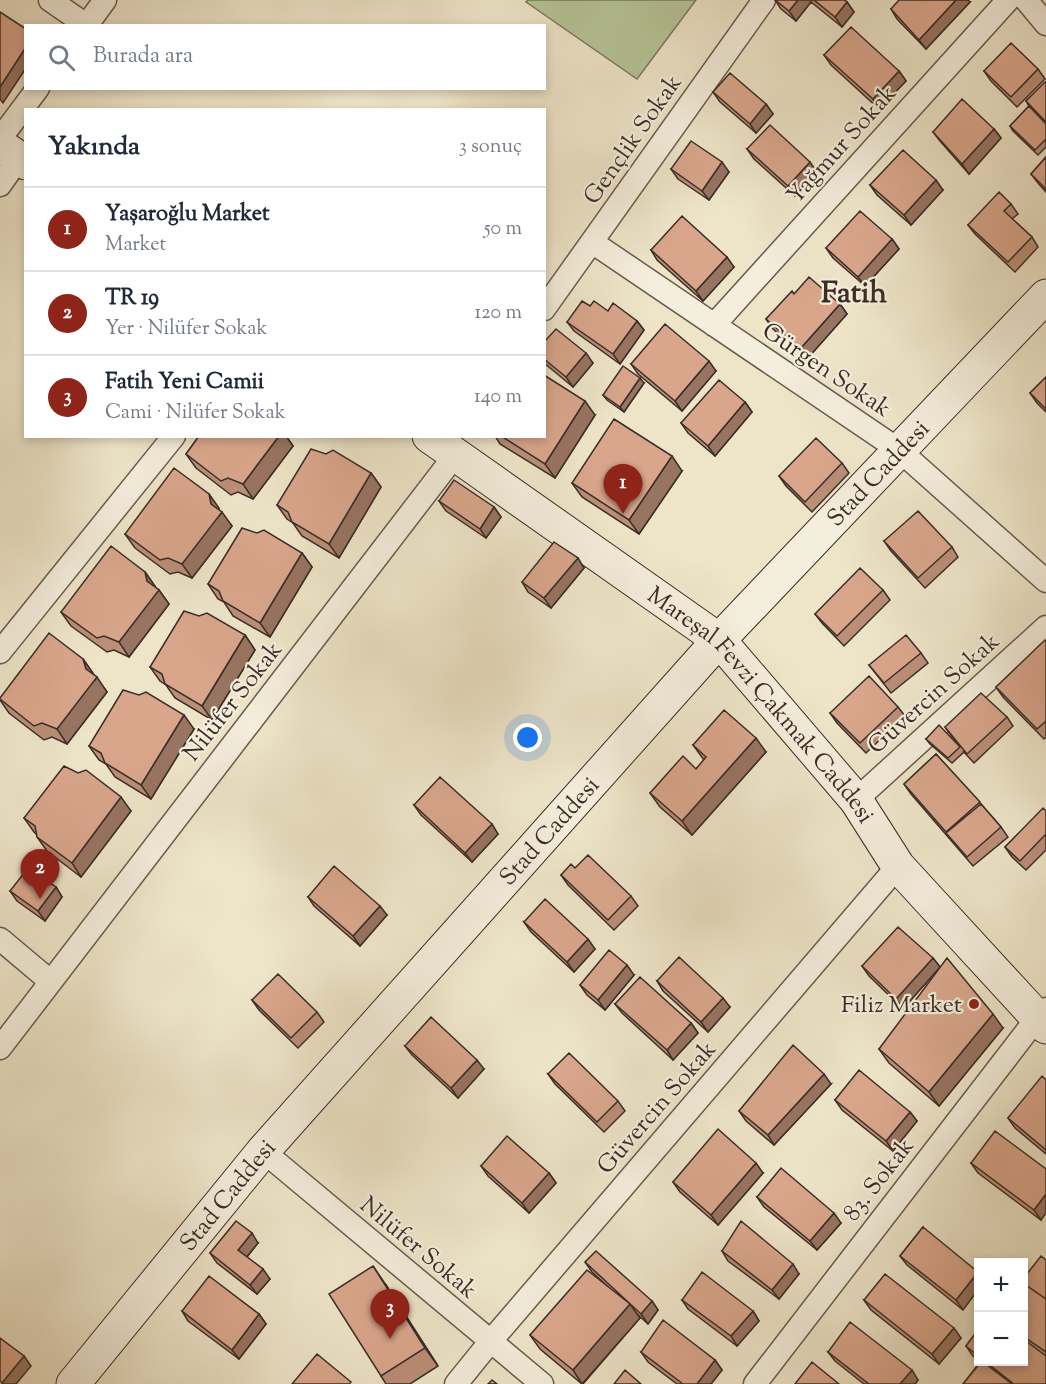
<!DOCTYPE html>
<html lang="tr">
<meta charset="utf-8">
<style>
body{margin:0;font-family:"Sorts Mill Goudy",serif;background:#f6f6f7;color:#1f2937}
.controls{position:absolute;right:18px;bottom:18px;display:grid;overflow:hidden;border-radius:0px;box-shadow:0 3px 9px #0003}
.controls button{width:54px;height:54px;display:grid;place-items:center;padding:0;border:0;border-bottom:2px solid #e0e1e3;background:#fff;color:#1f2937;font:30px sans-serif}
.you{position:absolute;left:528px;top:738px;width:21px;height:21px;margin:-15px;border:4px solid #fff;border-radius:50%;background:#1a73e8;box-shadow:0 0 0 9px #1a73e833}
.badge{display:grid;place-items:center;width:39px;height:39px;border-radius:50%;background:#8f2418;color:#fff;font-size:20px;font-weight:700}
.pin{position:absolute;translate:-50% -50px;filter:drop-shadow(0 2px 3px #0008)}
.pin::after{content:'';position:absolute;top:32px;width:21px;height:18px;background:inherit;clip-path:polygon(0 0,100% 0,50% 100%)}
.list{margin:0;padding:0;list-style:none}
h2{display:flex;justify-content:space-between;align-items:center;height:78px;margin:0;padding:0 24px;font-size:26px}
h2 small{font-size:20px;font-weight:400;color:#747a83}
.list li{display:grid;grid-template-columns:39px 1fr auto;gap:18px;align-items:center;box-sizing:border-box;height:84px;padding:0 24px;border-top:2px solid #e0e1e3}
.list b{display:block;font-size:22px;white-space:nowrap}
.list p{margin:0;font-size:20px;white-space:nowrap;color:#747a83}
.list em{font-size:20px;font-style:normal;color:#747a83}
.icon{flex:none;width:33px;height:33px;fill:none;stroke:currentColor;stroke-width:2;stroke-linecap:round;stroke-linejoin:round}
.map{position:relative;flex:none;width:1046px;height:1384px;overflow:hidden}
.search{position:absolute;background:#fff;box-shadow:0 3px 9px #0003;left:24px;top:24px;width:522px;height:66px;display:flex;align-items:center;gap:15px;box-sizing:border-box;padding:0 21px;border-radius:0px;color:#747a83;font-size:22px}
.panel{position:absolute;background:#fff;box-shadow:0 3px 9px #0003;left:24px;top:108px;width:522px;height:330px;border-radius:0px}
.map>svg:first-child{display:block}
</style>
<div class="map">
<svg width="1046" height="1384" viewBox="0 0 1046 1384">
<rect width="100%" height="100%" fill="#eee5c9"/>
<filter id="stains"><feTurbulence type="fractalNoise" baseFrequency=".00333" numOctaves="4"/><feColorMatrix values="0 0 0 0 .2 0 0 0 0 .09 0 0 0 0 .02 0 0 0 .5 -.17"/></filter>
<radialGradient id="worn" r=".72"><stop offset=".6" stop-color="#630" stop-opacity="0"/><stop offset="1" stop-color="#630" stop-opacity=".3"/></radialGradient>
<path fill="#b6c598" stroke="#787960" stroke-width="1.5" d="M528 0H696L637 79 526 2Z"/>
<g fill="none" stroke-linecap="round" stroke-linejoin="round">
<g stroke="#675b50" stroke-width="25">
<path id="street" d="M50 0 86 25
M1026 0 1046 24
M86 26 105 0
M0 139 38 88
M0 185 19 158
M592 242 899 450 1046 581
M544 309 764 0
M714 325 1008 0
M0 652 174 436
M856 800 1046 627
M0 939 50 981
M0 1048 456 454
M263 1151 542 1384
M456 1384 490 1342 898 866
M755 1384 1037 1018 1046 1009"/>
</g>
<g stroke="#3a2d28" stroke-width="35">
<g id="secondary">
<path d="M0 145 26 163"/>
<path id="s1" d="M429 436 719 640 856 800 898 866 1046 1027"/>
<path id="s2" d="M73 1384 263 1151 719 640 1046 296"/>
</g>
</g>
<use href="#street" stroke="#f4eedc" stroke-width="22"/>
<use href="#secondary" stroke="#f4eedc" stroke-width="33"/>
</g>
<path fill="#bb8f78" stroke="#3a2d28" stroke-width="1.5" d="M775 0H844L847 2 854 12 842 27 811 2 796 21 781 9Z
M970 2 926 49 897 19 891 9Z
M824 55 899 71 906 81 879 109 831 65Z
M1038 69 1045 79 1017 107 991 81 984 71Z
M1046 82V147L1038 155 1013 131 1010 126 1029 106 1026 101Z
M713 92 766 104 773 114 756 133 720 102Z
M994 129 1001 138 969 174 940 141 933 132Z
M747 149 817 172 795 196 754 159Z
M1046 157V192L1038 183 1031 174Z
M671 169 729 172 709 200 678 179Z
M870 185 943 190 911 225 877 195Z
M1011 204 1018 214 1012 219 1032 237 1038 247 1015 272 975 234 968 225Z
M892 239 899 249 865 286 833 258 826 248Z
M651 250 734 267 703 301 657 260Z
M794 294 840 304 847 314 807 359 773 329 766 319Z
M590 306 608 311 637 321 644 330 620 364 574 331 567 322Z
M544 342 593 363 573 387 544 363Z
M631 364 716 371 682 411 638 374Z
M1046 377V412L1037 403 1030 393Z
M644 383 624 412 607 400 603 395Z
M745 402 752 412 715 456 688 433 681 423Z
M595 415 555 478 500 444 495 436H544Z
M199 436H286L293 446 253 499 238 492 231 495 196 468 186 454Z
M842 463 849 473 812 512 786 486 779 476Z
M682 471 639 534 582 497 572 483Z
M371 473 381 487 339 558 302 536 293 523 287 519 277 505Z
M209 494 219 510 232 526 192 578 178 572 170 574 135 548 125 534Z
M439 501 494 507 501 517 486 538 446 511Z
M884 541 952 547 958 557 925 588 891 551Z
M302 553 312 567 270 637 233 616 224 602 218 599 208 584Z
M584 568 551 608 528 592 522 582Z
M145 572 156 588 159 590 169 604 129 657 114 650 107 652 71 626 61 612Z
M883 590 890 600 844 646 822 623 815 614Z
M245 635 255 650 212 720 175 698 166 685 160 681 150 667Z
M1046 642V737L1044 739 1003 697 996 687Z
M921 653 928 663 891 693 869 665Z
M83 659 94 675 107 692 67 744 52 737 44 740 9 713 0 700Z
M898 707 905 716 866 753 837 723 830 713Z
M1007 717 1013 726 974 763 963 751 964 752 952 763 930 744 926 739 956 742 945 727Z
M194 729 151 799 115 777 106 764 99 760 89 746Z
M693 745 766 752 692 835 660 807 650 793 696 769 704 760Z
M936 754 981 804 1001 827 1008 837 973 866 911 794 904 784Z
M78 773 131 811 81 877 47 851 37 837V835L34 832 24 818Z
M414 805 498 834 472 862 421 815Z
M1046 811V850L1026 870 1012 857 1005 847Z
M575 868 631 896 638 906 614 930 568 885 561 875Z
M56 887 62 897 45 921 17 901 10 891Z
M308 897 387 915 360 946 314 906Z
M524 922 595 949 574 972 531 932Z
M933 958 940 967 903 1009 869 976 862 966Z
M634 975 605 1010 587 995 580 985Z
M657 981 730 1007 708 1032 663 991Z
M252 1000 317 1012 324 1022 298 1048 259 1010Z
M615 1004 691 1023 698 1033 673 1060 622 1013Z
M1003 1028 939 1106 889 1063 879 1049Z
M405 1046 484 1069 458 1098 412 1055Z
M548 1074 618 1101 625 1111 604 1132 555 1084Z
M1046 1080V1154L1015 1128 1008 1118Z
M831 1084 774 1145 746 1121 739 1111Z
M835 1100 910 1112 917 1121 893 1151 842 1110Z
M971 1163 1046 1169 1041 1220 978 1173Z
M481 1166 549 1173 556 1183 529 1213 488 1176Z
M763 1173 718 1225 680 1192 673 1182Z
M757 1197 841 1223 817 1250 764 1207Z
M923 1227 963 1310 907 1265 900 1256Z
M258 1243 247 1257 270 1279 257 1294 217 1263 210 1253Z
M722 1251 799 1274 779 1299 728 1261Z
M1046 1260V1384H963L980 1362H1023V1279Z
M585 1262 652 1301 658 1310 648 1324 637 1314 640 1318 583 1384H582L540 1349 530 1335 607 1286 592 1272Z
M386 1285 438 1366 410 1384H386L381 1376Z
M682 1300 753 1311 759 1321 737 1346 688 1309Z
M864 1300 961 1338 939 1364 871 1310Z
M182 1311 259 1314 266 1324 239 1359 188 1321Z
M978 1330V1360L973 1356 966 1346Z
M641 1352 715 1360 722 1370 711 1384H677L648 1362Z
M828 1352 918 1380 915 1384H864L835 1361Z"/>
<path fill="#987462" stroke="#3a2d28" stroke-width="1.5" d="M798 0H810L811 2 796 21 789 11Z
M956 0H968L970 2 926 49 919 40Z
M847 2 854 12 842 27 835 17Z
M26 47V68L3 103 0 99V87Z
M899 71 906 81 879 109 873 99Z
M766 104 773 114 756 133 750 124Z
M994 129 1001 138 969 174 962 164Z
M722 162 729 172 709 200 702 191Z
M810 162 817 172 795 196 788 186Z
M936 180 943 190 911 225 904 215Z
M892 239 899 249 865 286 858 277Z
M727 257 734 267 703 301 696 291Z
M840 304 847 314 807 359 800 349Z
M637 321 644 330 620 364 613 354Z
M586 353 593 363 573 387 566 377Z
M709 361 716 371 682 411 675 401Z
M640 378 644 383 624 412 620 407Z
M585 401 595 415 555 478 545 464Z
M745 402 752 412 715 456 708 446Z
M279 436H286L293 446 253 499 243 484Z
M672 456 682 471 639 534 629 520Z
M371 473 381 487 339 558 329 544Z
M209 494 219 508 220 515 222 512 232 526 192 578 182 564 211 504Z
M494 507 501 517 486 538 480 529Z
M302 553 312 567 270 637 260 623Z
M578 558 584 568 551 608 544 598Z
M145 572 155 586 157 592 159 590 169 604 129 657 119 642 147 581Z
M245 635 255 650 212 720 202 706Z
M83 659 93 673 95 680 97 677 107 692 67 744 57 729 86 669Z
M184 715 194 729 151 799 141 785Z
M756 738 766 752 692 835 682 821Z
M121 797 131 811 81 877 72 863Z
M492 824 498 834 472 862 465 853Z
M56 887 62 897 45 921 38 911Z
M380 906 387 915 360 946 353 936Z
M588 939 595 949 574 972 567 962Z
M933 958 940 967 903 1009 896 999Z
M627 965 634 975 605 1010 598 1000Z
M723 998 730 1007 708 1032 701 1022Z
M993 1014 1003 1028 939 1106 929 1092Z
M691 1023 698 1033 673 1060 667 1050Z
M477 1060 484 1069 458 1098 451 1088Z
M824 1074 831 1084 774 1145 768 1135Z
M910 1112 917 1121 893 1151 886 1141Z
M756 1163 763 1173 718 1225 711 1215Z
M549 1173 556 1183 529 1213 522 1203Z
M1046 1194V1213L1041 1220 1034 1210Z
M834 1213 841 1223 817 1250 810 1241Z
M252 1233 258 1243 245 1259 238 1250Z
M793 1264 799 1274 779 1299 772 1290Z
M373 1266 386 1285 438 1366 425 1348Z
M263 1269 270 1279 257 1294 250 1285Z
M978 1272V1290L963 1310 956 1300Z
M652 1301 658 1310 648 1324 641 1314Z
M630 1304 640 1318 582 1384 573 1370Z
M753 1311 759 1321 737 1346 731 1336Z
M259 1314 266 1324 239 1359 232 1350Z
M954 1328 961 1338 939 1364 932 1354Z
M24 1356 31 1366 16 1384H3L2 1383Z
M715 1360 722 1370 711 1384H697Z
M912 1370 918 1380 915 1384H900Z"/>
<path fill="#d9a68c" stroke="#3a2d28" stroke-width="1.5" d="M775 0H798L789 11Z
M814 0H844L847 2 835 17Z
M899 0H956L919 40 891 9Z
M0 12 26 29V47L0 87Z
M851 27 899 71 873 99 824 55Z
M1011 43 1038 69 1011 97 984 71Z
M730 73 766 104 750 124 713 92Z
M1045 82H1046V122L1026 101Z
M962 99 994 129 962 164 933 132Z
M1029 106 1046 124V139L1035 150 1010 126Z
M770 125 810 162 788 186 747 149Z
M691 141 722 162 702 191 671 169Z
M903 150 936 180 904 215 870 185Z
M1046 157V189L1031 174Z
M999 192 1011 204 1004 211 1032 237 1008 262 968 225Z
M860 211 892 239 858 277 826 248Z
M682 216 727 257 696 291 651 250Z
M809 277 840 304 800 349 766 319 792 291 794 294Z
M582 301 590 306 594 301 608 311 613 303 637 321 613 354 567 322Z
M665 324 709 361 675 401 631 364Z
M556 329 586 353 566 377 544 359V342Z
M623 366 640 378 620 407 603 395Z
M544 375 585 401 545 464 501 436H544Z
M1046 377V409L1030 393Z
M719 380 745 402 708 446 681 423Z
M614 419 672 456 629 520 572 483Z
M199 436H279L243 484 228 478 221 481 186 454Z
M816 438 842 463 805 502 779 476Z
M311 449 326 454 333 450 371 473 329 544 292 522 288 512 277 505Z
M174 468 209 494 211 504 222 512 182 564 168 558 160 560 125 534Z
M454 480 494 507 480 529 439 501Z
M918 511 952 547 918 578 884 541Z
M242 528 257 533 264 530 302 553 260 623 223 601 219 591 208 584Z
M554 542 578 558 544 598 522 582Z
M111 546 145 572 147 581 159 590 119 642 104 636 97 638 61 612Z
M860 568 883 590 837 636 815 614Z
M184 611 199 616 207 613 245 635 202 706 165 684 162 674 150 667Z
M49 633 83 659 86 669 97 677 57 729 42 723 34 726 0 699V698Z
M906 635 921 653 884 683 869 665Z
M1045 640 1046 642V721L1037 729 996 687Z
M869 676 898 707 860 743 830 713Z
M123 690 139 695 146 692 184 715 141 785 105 763 101 753 89 746Z
M981 693 1007 717 967 754 945 727Z
M724 710 756 738 682 821 650 793 683 756 696 769 706 757 693 745Z
M939 725 960 747 948 758 926 739Z
M936 754 980 802 946 832 904 784Z
M64 766 78 773 86 770 121 797 72 863 37 837 35 826 24 818Z
M440 777 492 824 465 853 414 805Z
M981 804 1001 827 967 857 946 833Z
M1043 808 1046 811V834L1020 861 1005 847Z
M588 855 631 896 608 920 561 875 571 864 575 868Z
M334 866 380 906 353 936 308 897Z
M28 868 56 887 38 911 10 891Z
M545 899 588 939 567 962 524 922Z
M898 927 933 958 896 999 862 966Z
M609 950 627 965 598 1000 580 985Z
M679 957 723 998 701 1022 657 981Z
M947 958 993 1014 929 1092 879 1049Z
M278 974 317 1012 291 1038 252 1000Z
M640 977 691 1023 667 1050 615 1004Z
M431 1017 477 1060 451 1088 405 1046Z
M793 1045 824 1074 768 1135 739 1111Z
M569 1053 618 1101 597 1122 548 1074Z
M859 1070 910 1112 886 1141 835 1100Z
M1042 1076 1046 1080V1150L1008 1118Z
M718 1129 756 1163 711 1215 673 1182Z
M995 1131 1046 1169V1194L1034 1210 971 1163Z
M507 1136 549 1173 522 1203 481 1166Z
M781 1168 834 1213 810 1241 757 1197Z
M236 1221 252 1233 238 1250 263 1269 250 1285 210 1253Z
M741 1221 793 1264 772 1290 722 1251Z
M923 1227 978 1272 956 1300 900 1256Z
M596 1251 652 1301 641 1314 585 1262Z
M1041 1256 1046 1260V1299L1023 1283V1279Z
M373 1266 425 1348 381 1376 329 1294Z
M587 1270 630 1304 573 1370 530 1335Z
M702 1272 753 1311 731 1336 682 1300Z
M885 1274 954 1328 932 1354 864 1300Z
M209 1276 259 1314 232 1350 182 1311Z
M1023 1283 1046 1299V1352L1023 1336Z
M663 1320 715 1360 697 1384H683L641 1352Z
M850 1322 912 1370 900 1384H869L828 1352Z
M978 1330V1356L966 1346Z
M0 1338 24 1356 2 1383 0 1381Z
M1023 1339 1046 1356V1384H1014L986 1362H1023Z
M317 1354 351 1382 349 1384H292Z
M812 1362 839 1384H795Z
M981 1362H983L1012 1384H963Z
M625 1370 641 1384H614Z
M492 1380 497 1384H488Z"/>
<circle fill="#8f2418" stroke="#f4eedc" stroke-width="2" cx="974" cy="1004" r="6"/>
<g text-anchor="middle" stroke-width="4.5" stroke-linejoin="round" paint-order="stroke">
<g font-size="24" fill="#3a2d28" stroke="#f4eedc">
<text transform="translate(632 139) rotate(-55)" y="8">Gençlik Sokak</text>
<text transform="translate(841 144) rotate(-48)" y="8">Yağmur Sokak</text>
<text transform="translate(827 369) rotate(34)" y="8">Gürgen Sokak</text>
<text dy="8" stroke="none"><textPath href="#s2" startOffset="1216">Stad Caddesi</textPath></text>
<text transform="translate(933 693) rotate(-42)" y="8">Güvercin Sokak</text>
<text transform="translate(232 701) rotate(-52)" y="8">Nilüfer Sokak</text>
<text dy="8" stroke="none"><textPath href="#s1" startOffset="430">Mareşal Fevzi Çakmak Caddesi</textPath></text>
<text dy="8" stroke="none"><textPath href="#s2" startOffset="730">Stad Caddesi</textPath></text>
<text transform="translate(656 1107) rotate(-49)" y="8">Güvercin Sokak</text>
<text transform="translate(878 1179) rotate(-52)" y="8">83. Sokak</text>
<text dy="8" stroke="none"><textPath href="#s2" startOffset="244">Stad Caddesi</textPath></text>
<text transform="translate(419 1247) rotate(40)" y="8">Nilüfer Sokak</text>
</g>
<g font-size="24" fill="#3a2d28" stroke="#f4eedc" text-anchor="end">
<text x="962" y="1012">Filiz Market</text>
</g>
<g font-size="30" font-weight="bold" fill="#3a2d28" stroke="#f4eedc">
<text x="854" y="302">Fatih</text>
</g>
</g>
<rect width="100%" height="100%" filter="url(#stains)"/>
<rect width="100%" height="100%" fill="url(#worn)"/>
</svg>
<div class="controls">
<button>+</button>
<button>−</button>
</div>
<div class="you"></div>
<div class="pin badge" style="left:623px;top:514px">1</div>
<div class="pin badge" style="left:40px;top:899px">2</div>
<div class="pin badge" style="left:390px;top:1339px">3</div>
<div class="search"><svg class="icon" aria-label="search" viewBox="0 0 24 24"><circle cx="10" cy="10" r="6"/><path d="M15 15l6 6"/></svg>Burada ara</div>
<section class="panel">
<h2>Yakında<small>3 sonuç</small></h2>
<ul class="list">
<li><span class="badge">1</span><div><b>Yaşaroğlu Market</b><p>Market</p></div><em>50 m</em></li>
<li><span class="badge">2</span><div><b>TR 19</b><p>Yer · Nilüfer Sokak</p></div><em>120 m</em></li>
<li><span class="badge">3</span><div><b>Fatih Yeni Camii</b><p>Cami · Nilüfer Sokak</p></div><em>140 m</em></li>
</ul>
</section>
</div>
